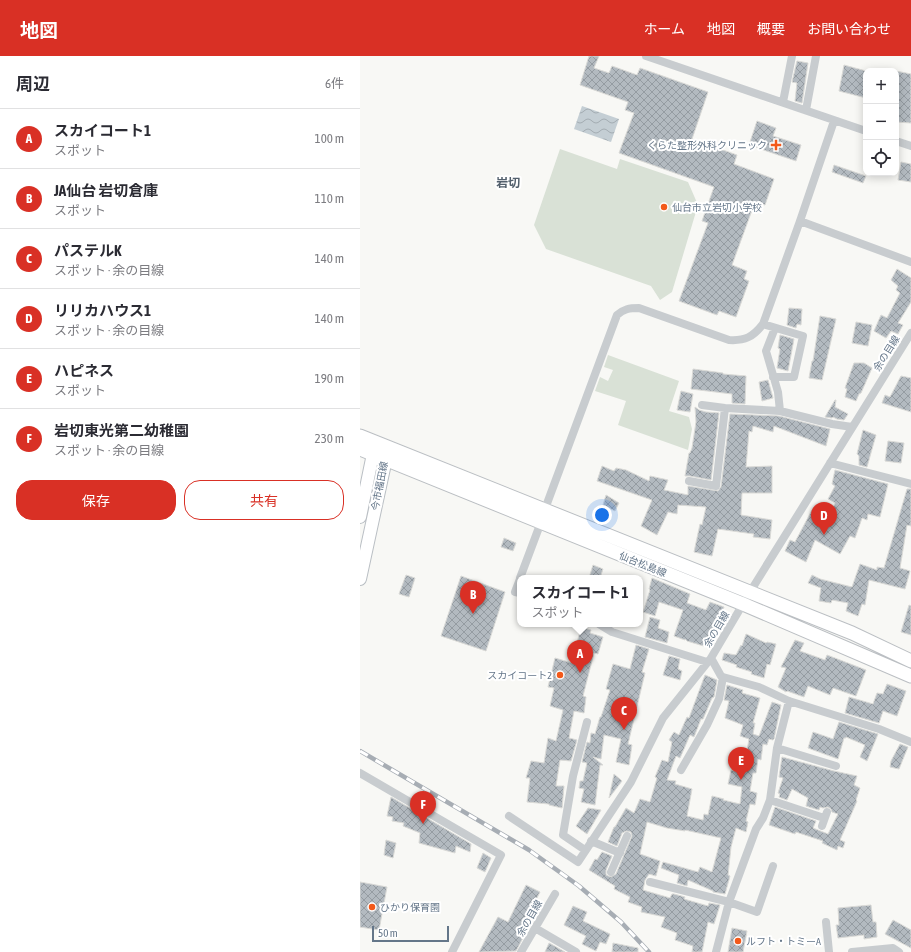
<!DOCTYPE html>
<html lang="ja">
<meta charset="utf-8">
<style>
body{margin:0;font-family:"Asap Condensed","Noto Sans JP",sans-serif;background:#f2f2f3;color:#2b2b33}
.controls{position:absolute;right:12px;top:12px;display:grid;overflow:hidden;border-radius:8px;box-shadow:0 2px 10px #0003}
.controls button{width:36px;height:36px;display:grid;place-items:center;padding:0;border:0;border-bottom:1px solid #e1e1e2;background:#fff;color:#2b2b33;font:20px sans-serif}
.scale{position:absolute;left:12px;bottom:10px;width:77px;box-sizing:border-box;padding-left:4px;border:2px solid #647689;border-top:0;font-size:11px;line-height:14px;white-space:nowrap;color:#647689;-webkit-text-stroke:3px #fff;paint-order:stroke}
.you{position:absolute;left:242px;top:459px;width:14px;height:14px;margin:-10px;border:3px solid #fff;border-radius:50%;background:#1a73e8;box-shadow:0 0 0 6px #1a73e833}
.badge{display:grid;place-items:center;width:26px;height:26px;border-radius:50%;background:#d93025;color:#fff;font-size:13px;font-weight:700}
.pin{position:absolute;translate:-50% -33px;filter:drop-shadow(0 1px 2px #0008)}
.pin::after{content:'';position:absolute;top:21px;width:14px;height:12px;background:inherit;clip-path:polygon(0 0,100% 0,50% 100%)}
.popup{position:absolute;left:157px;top:519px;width:126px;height:52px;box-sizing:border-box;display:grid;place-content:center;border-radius:8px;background:#fff;filter:drop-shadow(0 1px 3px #0005);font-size:13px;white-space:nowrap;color:#7c7c81}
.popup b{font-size:15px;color:#2b2b33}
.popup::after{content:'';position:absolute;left:50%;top:100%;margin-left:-8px;border:8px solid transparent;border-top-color:#fff}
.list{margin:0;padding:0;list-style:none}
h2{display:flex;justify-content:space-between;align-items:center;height:52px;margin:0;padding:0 16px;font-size:17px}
h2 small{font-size:13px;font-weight:400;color:#7c7c81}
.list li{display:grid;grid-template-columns:26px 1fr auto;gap:12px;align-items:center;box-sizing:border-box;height:60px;padding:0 16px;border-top:1px solid #e1e1e2}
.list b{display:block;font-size:15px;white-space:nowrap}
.list p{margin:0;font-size:13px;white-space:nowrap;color:#7c7c81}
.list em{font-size:13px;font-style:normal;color:#7c7c81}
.actions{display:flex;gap:8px;padding:12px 16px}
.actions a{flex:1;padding:9px 0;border:1px solid #d93025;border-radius:16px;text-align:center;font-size:14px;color:#d93025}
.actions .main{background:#d93025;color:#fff}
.icon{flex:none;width:22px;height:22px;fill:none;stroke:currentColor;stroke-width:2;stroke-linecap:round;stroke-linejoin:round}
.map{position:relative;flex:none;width:551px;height:896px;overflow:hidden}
header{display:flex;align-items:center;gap:24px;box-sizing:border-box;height:56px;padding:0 20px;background:#d93025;color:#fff}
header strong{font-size:19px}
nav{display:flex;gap:22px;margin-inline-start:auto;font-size:14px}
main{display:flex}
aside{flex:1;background:#fff}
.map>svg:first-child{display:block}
</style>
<header>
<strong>地図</strong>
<nav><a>ホーム</a><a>地図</a><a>概要</a><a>お問い合わせ</a></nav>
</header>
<main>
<aside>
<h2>周辺<small>6件</small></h2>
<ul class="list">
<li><span class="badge">A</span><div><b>スカイコート1</b><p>スポット</p></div><em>100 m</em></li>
<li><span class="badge">B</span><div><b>JA仙台 岩切倉庫</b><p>スポット</p></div><em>110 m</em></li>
<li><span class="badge">C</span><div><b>パステルK</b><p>スポット · 余の目線</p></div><em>140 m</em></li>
<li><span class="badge">D</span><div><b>リリカハウス1</b><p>スポット · 余の目線</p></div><em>140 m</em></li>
<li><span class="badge">E</span><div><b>ハピネス</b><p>スポット</p></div><em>190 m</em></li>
<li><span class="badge">F</span><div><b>岩切東光第二幼稚園</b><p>スポット · 余の目線</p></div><em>230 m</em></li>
</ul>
<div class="actions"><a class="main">保存</a><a>共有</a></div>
</aside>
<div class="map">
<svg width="551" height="896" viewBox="0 0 551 896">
<defs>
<pattern id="water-waves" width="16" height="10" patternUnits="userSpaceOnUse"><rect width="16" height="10" fill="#c4ced4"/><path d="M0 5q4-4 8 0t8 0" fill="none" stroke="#a3acb2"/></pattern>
<pattern id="building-cross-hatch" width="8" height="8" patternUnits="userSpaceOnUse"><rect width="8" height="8" fill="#b3bac0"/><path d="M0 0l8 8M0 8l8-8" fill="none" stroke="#959ca2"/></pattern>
</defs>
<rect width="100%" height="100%" fill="#f8f8f5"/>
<path fill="#d9e1d6" d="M200 93 257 113 260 103 328 126 338 149 312 236 300 244 291 230 186 193 174 169Z
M248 299 319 325 309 355 329 361 332 373 328 394 258 369 266 345 235 335 240 321 248 325 253 314 244 311Z"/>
<path fill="url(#water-waves)" d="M222 50 259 63 251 86 214 73Z"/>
<path fill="url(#building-cross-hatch)" stroke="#dadad7" d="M229 0H239L234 12 249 17 252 10 277 19 280 12 348 36 332 83 377 99 374 108 414 123 405 149 395 146 372 209 387 215 384 223 389 225 376 261 359 255 357 259 319 245 348 167 342 165 354 131 259 97 274 57 265 54 268 46 220 29Z
M437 5 448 7 442 47 435 45 437 27 432 26Z
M484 9 506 15V42L479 35Z
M536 15 551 18V67L536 66Z
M397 65 416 72 413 80 441 89 436 105 389 89Z
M541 106 551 108V126L538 124Z
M474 109 506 120 503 127 472 116Z
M537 213 551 222V246L538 267 543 269 538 278 531 275 526 282 514 275 521 259 527 262 540 237 536 234 538 230 531 224Z
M429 252 442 253 441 269 437 268 436 272 427 269Z
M460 260 476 263 462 324 449 322 452 305H453Z
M496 266 512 269 508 290 492 287Z
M420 279 434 283 428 315 417 312 420 293 418 292Z
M494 307H504L512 312 501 337 499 338 496 345 485 341 487 333 485 332Z
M333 313 363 317V318L386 320 385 348 372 347V338L331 333Z
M541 320 551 322V356L522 347 525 339 530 341Z
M408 324 413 342 402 345 399 326Z
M321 335 333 338 330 356 317 354Z
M475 344H476L475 351 488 358 484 364 477 363 473 361 472 362 465 361Z
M335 351 339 354 346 356 359 357 351 424 330 420H325L329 397H330L332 392 336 366Z
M370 358 419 360 470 373 466 390 414 370 413 376 393 370 392 376 389 375 386 411 412 410V437H382L381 459 412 464 410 483 393 481 394 478 358 473 352 500 334 496 340 468 342 469 346 451 318 449 317 458 308 456 297 479 281 470 292 444 237 425 242 410 254 415 256 412 266 414 289 425 290 420 308 424 304 434 328 439V430L358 435 361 431Z
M503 374 516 379 507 411 499 409V400L497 398Z
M528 385 544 387 541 407 525 405Z
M475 414 528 428 520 461 508 458 507 464 502 462 495 482 490 480 480 498 455 484 446 506 425 495 430 484 435 486 452 454 469 462 475 447 468 443 475 430 472 428Z
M547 433H551V470L547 469 540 512 550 515 545 533 509 524 505 549 502 548 498 560 486 555 488 547 472 544 471 547 459 545 461 532 448 527 452 519 460 523 492 531 500 508 517 514V511L524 512Z
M246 439 259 447 255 455 243 449Z
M144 482 156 487 153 495 141 491Z
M233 509 243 513 240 522H229Z
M46 519 55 522 49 541 39 538Z
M101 520 145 536 126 595 81 580Z
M292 522 330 538 327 547 346 554 350 546 364 551 357 573 347 591 327 585 325 583V584L314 580 323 554 299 546 295 560 283 556 290 534 289 533Z
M549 549 551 550V579L541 576Z
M290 561 300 564 298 572 309 576 307 587 285 581Z
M221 571 231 574 230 577 243 581 238 598 234 597 223 640 226 641 224 657 214 655 209 682 217 684 211 705 200 704 196 730H204L202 752 189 749V748L167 746 170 722H166L171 705 184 707 188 682 196 685 203 654 190 650 194 632 188 631 195 602 212 607Z
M386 578 406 587 407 586 416 588 410 609 407 608 404 622 391 618 392 616 376 611 377 609 362 604 364 597 376 599 381 589 382 590Z
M435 584 444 587 440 595 465 604 467 599 506 614 496 640 473 632 470 639 448 630 444 641 427 635 426 636 418 631 426 612 421 611Z
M276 589 289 593 282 616 285 617 268 688 272 689 269 709 256 706 261 683 244 679 241 703 233 701 243 709H240L235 749 221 746 224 733 219 732 220 725H223L227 707 222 706 227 686 230 687 231 677 235 678 240 661H241L250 634 246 633 253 608 270 613Z
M309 600 320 603 318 613 322 615 320 624 303 619Z
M345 619 357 624 354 641 352 642 343 663H341L334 681 330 679 320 702 316 700 307 724 316 725 315 728 332 733 327 760 343 764 344 758 348 759 352 740 364 743 363 744 380 748 382 731 368 728 371 714 384 717 387 700H386L389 683 380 680 383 669 365 662 369 645 364 644 367 629 383 634 382 637 400 642 393 667H395L393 678 399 680 412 646 421 649 414 683 413 684 409 683 407 689 403 688 401 704 398 703 396 717H393L390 735 397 737 395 749 390 748 386 765 388 766 386 776 376 772 371 791 368 819 370 820 365 838 353 836V835L328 824 327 830 317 827 319 819 301 812 303 806 338 816 340 811 352 816 361 782 325 774V775L307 772 287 766 280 798 300 805 296 820 289 818 285 824 283 834 310 842 312 838H314L325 841 324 843 348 850 349 847 360 849 354 868 348 866 342 896H332L333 890 315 884 317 877 301 871 305 861 281 856 282 851 268 846 270 841 254 833 255 830 229 814 235 803 237 804 242 796 252 800 246 814V819L251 821 256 818 272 780 271 776 266 775 262 777 257 790 248 786 254 771H255L266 752 274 757 280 743 290 746 297 722 295 721 302 704 308 706 312 686 309 684 314 676 319 679 327 661 329 662Z
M527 628 546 635 537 660 523 655 519 667 485 657 489 641 513 648 517 637 523 638Z
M479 666 518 678 507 705 500 701 505 689 486 681V682H484L478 703 448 692 453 676 473 683Z
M540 688 548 691 539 713 530 711 531 705Z
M422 701 474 715 497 720 494 729 500 732 496 744 497 745 480 784 485 786 483 792 478 790 477 794 462 787 463 785 436 776 435 778 409 769 415 751 456 765 453 772 468 778 478 758 472 756 471 753 468 751 463 752 460 751 459 754 446 750 448 742 432 733 427 744 419 741 420 738 418 737 423 722 419 721Z
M254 718 262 725 249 742Z
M31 741 111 788 110 796 96 790 95 797 59 787 60 777 43 770 44 767 32 765 33 761 27 760Z
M228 752 241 754 227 778 216 770Z
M26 784 36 787 33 802 24 799Z
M123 797 131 802 125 816 117 812Z
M0 826 27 831 19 874 0 871Z
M166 829 180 836 160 875 165 878 156 895 119 896 138 861 148 866Z
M511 849 513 866H516L517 881 504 883V879L478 882 476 869H479L478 852Z
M213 850 227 856 223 865 250 878 246 888 240 886 236 895 222 888 226 880 204 869Z
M533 864 551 874V892L525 878Z
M372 872 387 875 383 896H368Z
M189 887 191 888 205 896H185Z
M253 887 278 892V896H252Z"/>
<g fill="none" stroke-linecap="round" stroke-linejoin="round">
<g stroke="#babfc4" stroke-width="14">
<path id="secondary" d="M0 461 13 398 19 393
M0 523 26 403 24 394"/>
</g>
<g stroke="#bbbfc3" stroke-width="15">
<path id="primary" d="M0 380 492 577 551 605
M0 393 383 548 551 620"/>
</g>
<path stroke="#c8cccf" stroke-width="8" d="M286 0 506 75
M423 46 432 0
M446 54 456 0
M536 85 551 90
M440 165 551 206
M403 268 443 280 434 321H413
M415 272 406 295 418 336 420 355
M342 349 365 352 420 355 472 368 492 371
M470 407 551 428
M329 425 356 430 365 352
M185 453 257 259C264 253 269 252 279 252L369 284C385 285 393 281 403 268L440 165 474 65
M160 522 181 466
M160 523 155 536 160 537
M239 568 252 576 347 606
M351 602 361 620 363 621 399 631 429 645 519 673 551 686
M417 692 476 710
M321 714 347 669 359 643 363 621
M0 717 141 799 92 896
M410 744 464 762
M149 760 218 806 271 726 303 662 351 602 390 536 551 277
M462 770 467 756
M231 785 260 797
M225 794 203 779 213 720 227 666
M251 816 267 780
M290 826 369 846 397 856 413 810
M466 866 469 896
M175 872 216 896
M161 896 195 838
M356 896 369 846 396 773 403 762 410 744 417 692 429 645
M492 896 533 892 539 896"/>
<use href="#secondary" stroke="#fff" stroke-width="12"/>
<use href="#primary" stroke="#fff" stroke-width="13"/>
<g stroke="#a7adb4" stroke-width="4.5">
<path id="rail" d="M0 695 169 794 219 830 261 866 289 896"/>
</g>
<use href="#rail" stroke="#fff" stroke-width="3" stroke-dasharray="9" stroke-linecap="butt"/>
</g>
<g fill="#f3591a" stroke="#fff" stroke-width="1.5">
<path d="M414 83h4v4h4v4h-4v4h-4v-4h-4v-4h4z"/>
<circle cx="304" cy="151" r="4"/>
<circle cx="200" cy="619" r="4"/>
<circle cx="12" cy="851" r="4"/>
<circle cx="378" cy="885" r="4"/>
</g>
<g text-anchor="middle" stroke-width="4" stroke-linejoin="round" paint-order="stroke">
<g font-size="10" fill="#647689" stroke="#fff" text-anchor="start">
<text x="407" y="93" text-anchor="end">くらた整形外科クリニック</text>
<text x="312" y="155">仙台市立岩切小学校</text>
<text x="192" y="623" text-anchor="end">スカイコート2</text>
<text x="20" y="855">ひかり保育園</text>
<text x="386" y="889">ルフト・トミーA</text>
</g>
<g font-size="10" fill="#647689" stroke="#fff">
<text transform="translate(526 297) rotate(-58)" y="4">余の目線</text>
<text transform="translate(19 430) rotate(-79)" y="4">今市福田線</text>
<text transform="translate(283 508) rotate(22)" y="4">仙台松島線</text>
<text transform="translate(356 573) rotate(-59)" y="4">余の目線</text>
<text transform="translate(169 862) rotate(-60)" y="4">余の目線</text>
</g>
<g font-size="12" font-weight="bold" fill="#53606d" stroke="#fff">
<text x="148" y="131">岩切</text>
</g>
</g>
</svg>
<div class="controls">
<button>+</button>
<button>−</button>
<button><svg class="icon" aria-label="locate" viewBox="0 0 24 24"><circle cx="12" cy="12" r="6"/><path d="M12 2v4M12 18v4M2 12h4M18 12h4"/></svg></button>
</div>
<div class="scale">50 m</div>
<div class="you"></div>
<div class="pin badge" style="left:220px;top:617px">A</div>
<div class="popup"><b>スカイコート1</b>スポット</div>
<div class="pin badge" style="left:113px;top:558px">B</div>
<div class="pin badge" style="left:264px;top:674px">C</div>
<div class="pin badge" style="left:464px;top:479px">D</div>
<div class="pin badge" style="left:381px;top:724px">E</div>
<div class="pin badge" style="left:63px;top:768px">F</div>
</div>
</main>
